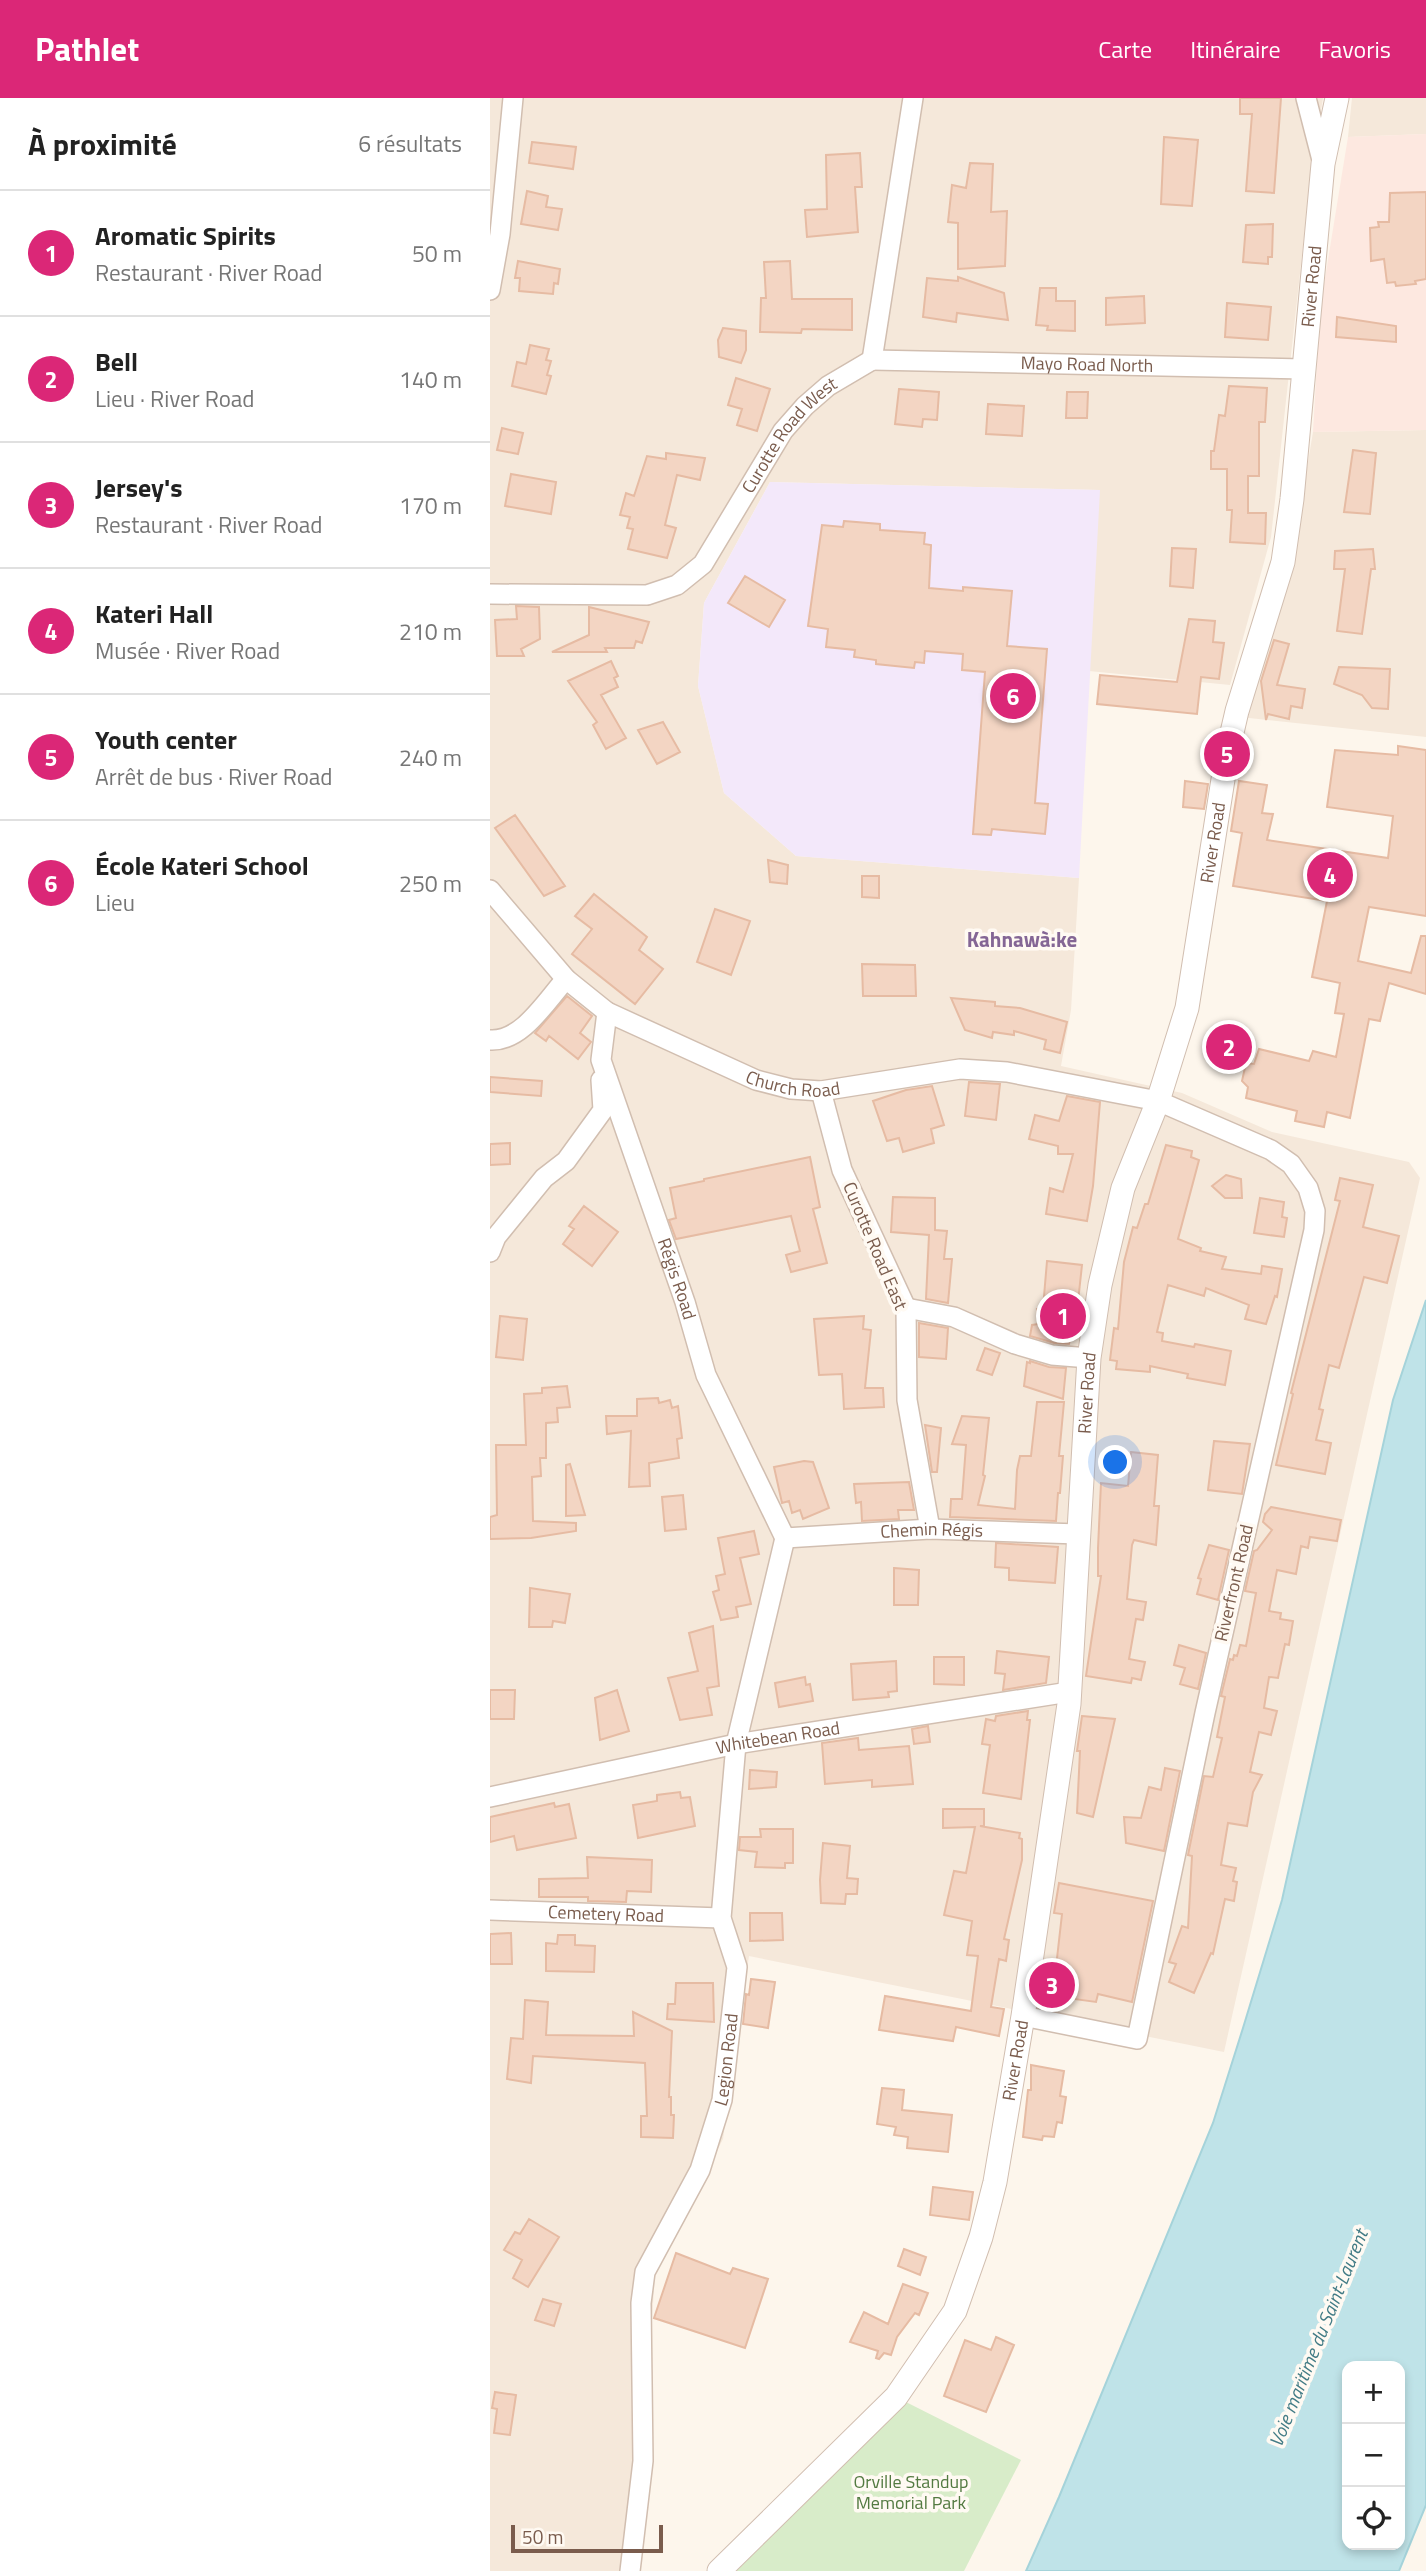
<!DOCTYPE html>
<html lang="fr">
<meta charset="utf-8">
<style>
body{margin:0;font-family:"Titillium Web",sans-serif;background:#f2f2f2;color:#222}
.controls{position:absolute;right:21px;bottom:21px;display:grid;overflow:hidden;border-radius:14px;box-shadow:0 4px 10px #0003}
.controls button{width:63px;height:63px;display:grid;place-items:center;padding:0;border:0;border-bottom:2px solid #e0e0e0;background:#fff;color:#222;font:35px sans-serif}
.scale{position:absolute;left:21px;bottom:18px;width:152px;box-sizing:border-box;padding-left:7px;border:4px solid #7a5c4d;border-top:0;font-size:19px;line-height:24px;white-space:nowrap;color:#7a5c4d;-webkit-text-stroke:5px #fffaf3;paint-order:stroke}
.you{position:absolute;left:626px;top:1365px;width:24px;height:24px;margin:-18px;border:5px solid #fff;border-radius:50%;background:#1a73e8;box-shadow:0 0 0 10px #1a73e833}
.badge{display:grid;place-items:center;width:46px;height:46px;border-radius:50%;background:#db2777;color:#fff;font-size:23px;font-weight:700}
.pin{position:absolute;translate:-50% -50%;border:4px solid #fff;box-shadow:0 2px 7px #0006}
.list{margin:0;padding:0;list-style:none}
h2{display:flex;justify-content:space-between;align-items:center;height:91px;margin:0;padding:0 28px;font-size:30px}
h2 small{font-size:23px;font-weight:400;color:#767676}
.list li{display:grid;grid-template-columns:46px 1fr auto;gap:21px;align-items:center;box-sizing:border-box;height:126px;padding:0 28px;border-top:2px solid #e0e0e0}
.list b{display:block;font-size:26px;white-space:nowrap}
.list p{margin:0;font-size:23px;white-space:nowrap;color:#767676}
.list em{font-size:23px;font-style:normal;color:#767676}
.icon{flex:none;width:38px;height:38px;fill:none;stroke:currentColor;stroke-width:2;stroke-linecap:round;stroke-linejoin:round}
.map{position:relative;flex:none;width:936px;height:2473px;overflow:hidden}
header{display:flex;align-items:center;gap:42px;box-sizing:border-box;height:98px;padding:0 35px;background:#db2777;color:#fff}
header strong{font-size:33px}
nav{display:flex;gap:38px;margin-inline-start:auto;font-size:24px}
main{display:flex}
aside{flex:1;background:#fff}
.map>svg:first-child{display:block}
</style>
<header>
<strong>Pathlet</strong>
<nav><a>Carte</a><a>Itinéraire</a><a>Favoris</a></nav>
</header>
<main>
<aside>
<h2>À proximité<small>6 résultats</small></h2>
<ul class="list">
<li><span class="badge">1</span><div><b>Aromatic Spirits</b><p>Restaurant · River Road</p></div><em>50 m</em></li>
<li><span class="badge">2</span><div><b>Bell</b><p>Lieu · River Road</p></div><em>140 m</em></li>
<li><span class="badge">3</span><div><b>Jersey's</b><p>Restaurant · River Road</p></div><em>170 m</em></li>
<li><span class="badge">4</span><div><b>Kateri Hall</b><p>Musée · River Road</p></div><em>210 m</em></li>
<li><span class="badge">5</span><div><b>Youth center</b><p>Arrêt de bus · River Road</p></div><em>240 m</em></li>
<li><span class="badge">6</span><div><b>École Kateri School</b><p>Lieu</p></div><em>250 m</em></li>
</ul>
</aside>
<div class="map">
<svg width="936" height="2473" viewBox="0 0 936 2473">
<rect width="100%" height="100%" fill="#fdf6ec"/>
<path fill="#f5e8da" d="M0 0H833L822 66 781 439 740 587 599 573 609 392 280 384 214 505 208 588 234 695 306 758 589 780 581 912 571 968 692 995 782 1034 919 1064 930 1080 734 1954 259 1858 233 2041 165 2175 146 2473H0Z
M862 0H936V36L858 39Z
M936 332V639L750 619 803 454 823 334Z"/>
<path fill="#fde8e0" d="M936 36V332L823 334 830 211 858 39Z"/>
<path fill="#f3e8fa" d="M280 384 610 392 589 780 306 758 234 695 208 588 214 505Z"/>
<path fill="#d8ecc9" d="M406 2299 531 2362 474 2473H229Z"/>
<path fill="#bfe3e8" stroke="#a5d3da" stroke-width="2" fill-rule="evenodd" d="M936 1202V2407L909 2473H536L569 2399 723 2025 753 1930 792 1802 903 1302ZM857 2268H910V2447H857Z"/>
<path fill="#f3d5c3" stroke="#e6bba3" stroke-width="2" d="M750 0H791L784 95 756 93 762 16H750Z
M674 39 708 42 702 108 671 106Z
M42 44 86 49 83 71 39 65Z
M370 55 372 89H365L368 134 317 139 315 112 337 111 336 57Z
M480 65 503 66 501 114 517 113 515 168 468 171V125L458 124 462 87 476 90Z
M37 93 58 98 56 109 72 111 68 132 31 126Z
M936 94V181L925 183 926 186 906 188 905 184 897 185 894 161 881 163 880 130 889 129 888 124H899L900 95Z
M783 126 782 159H778V166L753 164 756 127Z
M28 163 70 171 68 186 64 185 63 196 29 193 30 180H25Z
M300 163 302 201H362V232L312 231 311 235 270 234 271 200H276L274 164Z
M468 179 514 195 518 222 467 215 466 224 433 219 437 180 468 183Z
M550 190H566V203H585V233L557 232 558 228 546 227Z
M654 198 655 225 616 227V200Z
M737 205 781 209 778 242 735 239Z
M847 219 906 228V244L846 239Z
M233 230 256 233V252L251 265 229 259 228 242Z
M40 247 59 251 56 262 61 263 57 277 61 278 56 296 22 288 27 264 36 266Z
M246 280 280 291 267 333 247 327 252 311 238 307Z
M739 288 777 290 775 324H769V378H758V415H776L775 446 740 444 742 412H737V371H721V353H724L729 317 735 318Z
M409 291 449 294 447 322 433 321 432 329 405 326Z
M577 294H598L597 320H576Z
M498 306 534 308 532 338 496 336Z
M12 330 33 335 28 356 7 352Z
M863 352 886 355 880 416 854 414Z
M176 355 215 360 210 382 187 377 175 427 186 430 177 460 138 451 143 431 137 430 140 419 130 417 136 395 144 398 157 358 176 361Z
M21 376 66 384 61 416 15 408Z
M354 423 390 426V432L435 435 434 446 441 447 439 490 473 493V489L522 493 517 548 557 551 545 705 558 706 555 736 502 731 501 737 483 736 495 574 472 572 473 556 435 553 434 565 425 564 424 570 386 566V562L364 559 365 552 336 549 338 531 318 528 332 427 353 429Z
M682 450 706 451 703 490 680 488Z
M883 451 885 471H881L872 536 847 533 855 471H844L845 453Z
M255 478 295 502 279 529 238 505Z
M26 508 49 509 50 541 31 551 34 558H7L5 522 27 521Z
M99 509 159 524 152 545 146 543 144 550H115L117 554H62L99 537Z
M699 521 725 523 723 544 734 545 729 581 711 579 707 616 607 606 610 577 687 584Z
M784 542 799 546 787 587 815 591 812 610 801 608 799 621 778 616 776 622 771 583Z
M121 563 128 578 124 580 128 589 111 597 136 640 116 651 103 627 107 624 78 583Z
M849 569 900 571 898 611 882 610 872 597 844 586Z
M173 624 190 654 167 666 148 632Z
M908 648 936 652V818L879 809 868 863 921 875 931 838H936V896L899 885 890 923 879 921 860 1020 837 1014 834 1029 805 1023 807 1013 756 1000 758 989 752 983 756 965 764 966 769 951 819 963 823 953 846 959 854 916 845 915 850 885 822 879 837 803 743 788 752 735 741 733 749 683 777 687 772 715 783 716 777 742 898 760 903 718 837 709 845 652 908 657Z
M695 683 718 686 714 711 693 709Z
M25 717 75 788 54 798 5 730Z
M278 762 298 767 297 786 280 784Z
M372 778H389V800L372 799Z
M104 796 157 839 149 852 173 871 145 906 82 856 102 831 85 818Z
M225 811 260 823 241 877 207 864Z
M372 866 425 867 426 898H373Z
M77 898 102 918 90 935 101 944 88 961 59 938 56 943 45 935Z
M461 900 505 904V908L530 910 577 924 570 955 554 951 556 942 524 933V937L503 934 502 940 475 932Z
M0 979 52 983 51 998 0 994Z
M479 984 510 986 506 1022 475 1018Z
M442 988 454 1027 441 1031 444 1045 413 1054 409 1040 397 1043 383 1003 416 992Z
M577 998 610 1004 603 1088 597 1123 556 1116 560 1090 573 1094 583 1056H568V1048L539 1041 545 1017 569 1023Z
M20 1045V1066L0 1067V1046Z
M676 1047 702 1053 701 1059 709 1062 688 1141 711 1150 710 1153 736 1159 732 1171 771 1176 772 1168 792 1171 787 1199 785 1198 776 1226 755 1221 759 1207 716 1190 714 1198 678 1187 667 1234 673 1235 672 1243 704 1249 705 1246 741 1253 735 1287 697 1280 698 1276 660 1268V1274L626 1271 627 1263 620 1262 624 1230 628 1231 634 1164 643 1129 647 1130 655 1106H658Z
M320 1059 330 1109 323 1111 337 1165 301 1174 296 1157 310 1153 301 1118 186 1141 179 1122 186 1120 180 1090 214 1083V1081Z
M736 1077 751 1081 752 1100H735L722 1088Z
M850 1080 883 1087 873 1129 909 1138 897 1185 874 1179 849 1270 839 1267 829 1311 833 1312 826 1342 841 1345 835 1376 786 1367 803 1296 801 1295 850 1103 845 1102Z
M403 1099 445 1100V1132L457 1133 454 1161H462L458 1205 436 1201 439 1137 401 1134Z
M770 1100 794 1104 792 1119 797 1120 794 1139 764 1135Z
M94 1108 128 1134 102 1168 73 1146 84 1131 79 1128Z
M557 1163 592 1167 585 1231 582 1230 579 1246 564 1245 540 1238 542 1227 549 1226 547 1211 553 1210Z
M10 1218 37 1221 33 1262 6 1259Z
M374 1218 373 1231 381 1232 375 1290H393L394 1309 354 1311 352 1276 329 1277 324 1221Z
M429 1225 458 1230 456 1261 429 1259Z
M495 1250 510 1255 502 1277 487 1272Z
M540 1263 559 1269 576 1270 573 1301 534 1288 537 1264 540 1265Z
M77 1288 80 1309 67 1310 68 1324 56 1325V1360H50L51 1378 42 1379 43 1423 86 1425V1433L41 1440 0 1441V1419L7 1417 6 1347H36L34 1296 52 1295V1290Z
M168 1300 169 1305 180 1302 182 1310 188 1308 192 1340 187 1341 189 1360 159 1365 160 1388 139 1389 141 1333 117 1336 116 1318H147V1301Z
M547 1304H574L569 1358H573L570 1395H568L566 1423 460 1419 461 1401H472L476 1347 462 1346 472 1318 499 1320 493 1377 495 1378 488 1407 525 1411 527 1372 530 1358H541Z
M435 1327 451 1330 447 1374H442Z
M724 1343 760 1346 752 1396 718 1392Z
M641 1354 668 1357 664 1408H669L666 1447 644 1442 642 1447 637 1501 656 1504 653 1522 646 1521 639 1561 655 1564 651 1582 642 1580 641 1585 596 1578 611 1478H608V1450L611 1385 638 1388Z
M314 1363 323 1364 339 1410 313 1421 310 1412 302 1415 299 1403 292 1405 284 1369Z
M80 1366 95 1417 76 1418V1367Z
M419 1384 424 1412H408L409 1421 372 1423 371 1404 366 1405 364 1386Z
M193 1397 196 1431 175 1433 172 1399Z
M781 1409 851 1422 847 1443 820 1439 818 1450 811 1448 806 1476 787 1472 779 1513 791 1515 790 1521 803 1523 799 1547 795 1546 788 1580 779 1579 774 1610 787 1613 781 1637 769 1634 760 1674 772 1677 763 1694 757 1728 738 1725 731 1767 746 1770 743 1783 747 1784 744 1803 735 1801 723 1856 721 1855 704 1895 679 1884 686 1866 679 1864 692 1828 698 1830 702 1758 698 1757 714 1678 723 1679 732 1640 727 1639 735 1599 731 1598 740 1561 743 1562 744 1557 747 1558 750 1547 756 1548 766 1495 755 1493 764 1453 767 1452 782 1432 773 1424 775 1416Z
M264 1433 269 1456 250 1460 261 1506 246 1509 248 1519 231 1522 223 1494 229 1492 226 1478 235 1476 228 1440Z
M506 1445 568 1449 565 1485 519 1482V1470L505 1469Z
M719 1447 739 1452 728 1502 707 1496 711 1481 708 1480Z
M404 1470 429 1472 428 1507H404Z
M40 1490 80 1496 75 1525 63 1523 62 1529H39Z
M223 1528 229 1588 217 1590 222 1617 190 1622 178 1580 208 1573 199 1535Z
M689 1547 716 1555 708 1591 690 1586 695 1570 684 1567Z
M507 1553 559 1559 556 1585 513 1592 515 1576 505 1575Z
M444 1559H474V1587L444 1586Z
M406 1563 407 1593 398 1594 399 1599 363 1602 361 1566Z
M315 1579 316 1587 320 1586 323 1603 289 1609 285 1585Z
M0 1592H25L24 1621H0Z
M127 1592 139 1633 110 1642 105 1600Z
M538 1613 537 1622H540L531 1701 493 1695 500 1647 492 1646 496 1621 505 1623 506 1618Z
M592 1618 625 1621 603 1719 587 1715 590 1653H587Z
M438 1628 440 1644 424 1646 422 1631Z
M368 1640 369 1652 419 1648 423 1686 382 1689V1682L335 1686 332 1645Z
M675 1670 690 1673 674 1753 636 1745 634 1719 651 1720 659 1689 671 1692Z
M260 1672 287 1674 286 1689 259 1691Z
M190 1694 191 1700 200 1699 205 1728 148 1740 143 1707 167 1703V1697Z
M64 1705 65 1709 79 1706 86 1740 27 1752 24 1738 0 1744V1719Z
M453 1711H494V1728H490L530 1735 529 1740 532 1741V1762L514 1841 519 1842 516 1863 509 1861 501 1909 514 1911 509 1938 466 1929 463 1943 389 1932 395 1898 481 1913 488 1858 477 1857 482 1823 454 1817 464 1773 476 1775 485 1729 453 1730Z
M270 1731H303V1765H295V1770L265 1769 267 1754 249 1752 250 1739H271Z
M333 1745 360 1748 357 1780 368 1781 367 1796H356L355 1806 331 1805 330 1782Z
M97 1759 162 1762 161 1794 137 1793 136 1804 98 1803V1799H49V1781L98 1780Z
M569 1785 663 1803 642 1904 608 1896 606 1904 555 1897 557 1877 565 1878 572 1816 564 1815Z
M260 1815H292L293 1842 260 1843Z
M21 1835 22 1866H0V1836Z
M68 1837H85V1847L105 1848 104 1874 56 1873V1845L67 1846Z
M261 1881 285 1884 278 1930 253 1926 256 1896 259 1897Z
M186 1885H223L224 1924 177 1921 178 1906H185Z
M35 1902 58 1904 56 1937 144 1938 143 1914 182 1933 179 1999H181V2017H184L183 2040 151 2039V2018H157L155 1965 43 1958 41 1985 17 1981 21 1940 33 1941Z
M541 1967 574 1973 570 1998 576 1999 572 2025 567 2024 564 2039 553 2038 552 2042 533 2039 538 1992H541Z
M392 1990 414 1992 412 2012 462 2017 458 2054 417 2050 418 2039 404 2037 406 2029 387 2026Z
M443 2089 483 2094 479 2122 440 2117Z
M39 2121 69 2139 38 2189 23 2180 32 2162 14 2152 25 2134 30 2136Z
M414 2151 436 2159 430 2177 408 2168Z
M186 2155 240 2176 243 2170 278 2181 255 2250 164 2220Z
M413 2186 438 2195 429 2217 425 2215 407 2239 401 2257 394 2255 389 2261 386 2260 388 2253 360 2244 374 2214 398 2226Z
M53 2201 71 2206 64 2228 45 2222Z
M506 2239 524 2247 496 2314 454 2298 475 2242 501 2252Z
M5 2294 26 2297 20 2337 4 2335 7 2311 2 2310Z"/>
<g fill="none" stroke-linecap="round" stroke-linejoin="round">
<g stroke="#d1beb0" stroke-width="22">
<g id="minor">
<path d="M816 0 833 66"/>
<path d="M0 192 10 136 23 0"/>
<path id="s1" d="M382 262 813 271"/>
<path d="M382 262 423 0"/>
<path id="s2" d="M0 496 157 497 187 487 213 466 293 333 315 308 338 288 382 262"/>
<path id="s3" d="M0 792 76 881 117 914 266 982 301 991 331 993 470 971 517 974 668 1003 781 1052 801 1066 818 1090 825 1113 824 1132 715 1615 647 1941 533 1918"/>
<path id="s4" d="M117 914 111 962 195 1204 216 1277 295 1440"/>
<path d="M0 942C32 944 56 903 76 881"/>
<path d="M331 993 352 1072 416 1210 417 1302 440 1431"/>
<path d="M0 1154 6 1139 54 1080 76 1063 113 1012 111 982"/>
<path d="M416 1210 464 1219 525 1246 562 1257 599 1260"/>
<path id="s5" d="M295 1440 440 1431 589 1436"/>
<path id="s6" d="M0 1699 246 1646 579 1594"/>
<path id="s7" d="M0 1812 231 1820"/>
<path id="s8" d="M140 2473 153 2363 151 2205 155 2174 210 2072 232 2002 247 1869 231 1820 246 1646 295 1440"/>
</g>
</g>
<g stroke="#d1beb0" stroke-width="25">
<g id="tertiary">
<path id="s9" d="M229 2473 406 2299 465 2213 491 2139 505 2084 533 1918 579 1606 599 1260 610 1187 633 1090 668 1003 697 910 737 656 747 613 793 464 802 401 833 66 847 0"/>
</g>
</g>
<use href="#minor" stroke="#fff" stroke-width="19"/>
<use href="#tertiary" stroke="#fff" stroke-width="23"/>
</g>
<g text-anchor="middle" stroke-width="7" stroke-linejoin="round" paint-order="stroke">
<g font-size="18" fill="#7a5c4d" stroke="#fffaf3">
<text dy="6" stroke="none"><textPath href="#s9" startOffset="2417">River Road</textPath></text>
<text dy="6" stroke="none"><textPath href="#s1" startOffset="215">Mayo Road North</textPath></text>
<text dy="6" stroke="none"><textPath href="#s2" startOffset="378">Curotte Road West</textPath></text>
<text dy="6" stroke="none"><textPath href="#s9" startOffset="1850">River Road</textPath></text>
<text dy="6" stroke="none"><textPath href="#s3" startOffset="371">Church Road</textPath></text>
<text transform="translate(385 1148) rotate(67)" y="6">Curotte Road East</text>
<text dy="6" stroke="none"><textPath href="#s4" startOffset="280">Régis Road</textPath></text>
<text dy="6" stroke="none"><textPath href="#s9" startOffset="1283">River Road</textPath></text>
<text dy="6" stroke="none"><textPath href="#s5" startOffset="147">Chemin Régis</textPath></text>
<text transform="translate(744 1485) rotate(-77)" y="6">Riverfront Road</text>
<text dy="6" stroke="none"><textPath href="#s6" startOffset="294">Whitebean Road</textPath></text>
<text dy="6" stroke="none"><textPath href="#s7" startOffset="116">Cemetery Road</textPath></text>
<text dy="6" stroke="none"><textPath href="#s8" startOffset="530">Legion Road</textPath></text>
<text dy="6" stroke="none"><textPath href="#s9" startOffset="611">River Road</textPath></text>
</g>
<g font-size="18" fill="#537a41" stroke="#fffaf3">
<text x="421" y="2390">Orville Standup<tspan x="421" dy="21">Memorial Park</tspan></text>
</g>
<g font-size="19" font-style="italic" fill="#437c86" stroke="#fffaf3">
<text transform="translate(828 2240) rotate(-68)" y="7">Voie maritime du Saint-Laurent</text>
</g>
<g font-size="21" font-weight="bold" fill="#846695" stroke="#fffaf3">
<text x="532" y="849">Kahnawà:ke</text>
</g>
</g>
</svg>
<div class="controls">
<button>+</button>
<button>−</button>
<button><svg class="icon" aria-label="locate" viewBox="0 0 24 24"><circle cx="12" cy="12" r="6"/><path d="M12 2v4M12 18v4M2 12h4M18 12h4"/></svg></button>
</div>
<div class="scale">50 m</div>
<div class="you"></div>
<div class="pin badge" style="left:573px;top:1218px">1</div>
<div class="pin badge" style="left:739px;top:949px">2</div>
<div class="pin badge" style="left:562px;top:1887px">3</div>
<div class="pin badge" style="left:840px;top:777px">4</div>
<div class="pin badge" style="left:737px;top:656px">5</div>
<div class="pin badge" style="left:523px;top:598px">6</div>
</div>
</main>
